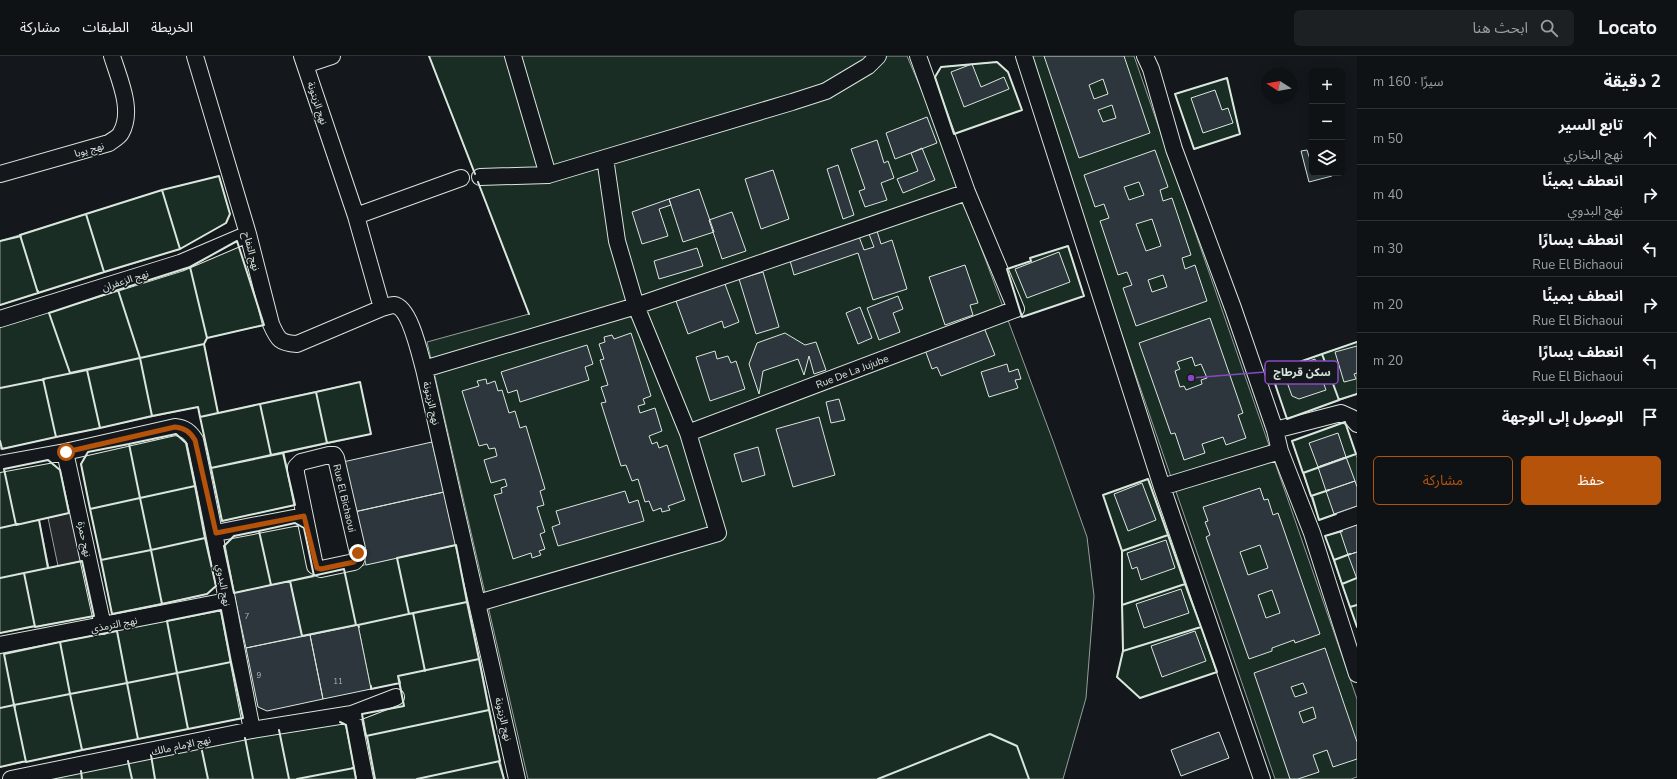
<!DOCTYPE html>
<html lang="ar">
<meta charset="utf-8">
<style>
body{margin:0;font-family:"Nunito Sans","Noto Sans Arabic",sans-serif;background:#1d2022;color:#f1f3f6;direction:rtl}
.controls{position:absolute;right:12px;top:12px;display:grid;overflow:hidden;border-radius:6px;box-shadow:0 2px 10px #0003}
.controls button{width:36px;height:36px;display:grid;place-items:center;padding:0;border:0;border-bottom:1px solid #2f3234;background:#0f1215;color:#f1f3f6;font:20px sans-serif}
.compass{position:absolute;left:1261px;top:12px;width:36px;height:36px;border-radius:50%;background:#0f1215;box-shadow:0 2px 10px #0003;rotate:281deg}
.stop{position:absolute;width:12px;height:12px;margin:-9px;border:3px solid #b45309;border-radius:50%;background:#fff}
.stop.end{background:#b45309;border-color:#fff;box-shadow:0 1px 4px #0008}
.list{margin:0;padding:0;list-style:none}
h2{display:flex;justify-content:space-between;align-items:center;height:52px;margin:0;padding:0 16px;font-size:17px}
h2 small{font-size:13px;font-weight:400;color:#9b9ea0}
.list li{display:grid;grid-template-columns:26px 1fr auto;gap:12px;align-items:center;box-sizing:border-box;height:56px;padding:0 16px;border-top:1px solid #2f3234}
.list b{display:block;font-size:15px;white-space:nowrap}
.list p{margin:0;font-size:13px;white-space:nowrap;color:#9b9ea0}
.list em{font-size:13px;font-style:normal;color:#9b9ea0}
.actions{display:flex;gap:8px;padding:12px 16px}
.actions a{flex:1;padding:9px 0;border:1px solid #b45309;border-radius:6px;text-align:center;font-size:14px;color:#b45309}
.actions .main{background:#b45309;color:#fff}
.icon{flex:none;width:22px;height:22px;fill:none;stroke:currentColor;stroke-width:2;stroke-linecap:round;stroke-linejoin:round}
.map{position:relative;flex:none;width:1357px;height:723px;overflow:hidden;direction:ltr}
header{display:flex;align-items:center;gap:24px;box-sizing:border-box;height:56px;padding:0 20px;background:#0f1215;border-bottom:1px solid #2f3234}
header strong{font-size:19px}
nav{display:flex;gap:22px;margin-inline-start:auto;font-size:14px}
.search{width:280px;height:36px;background:#1d2022;display:flex;align-items:center;gap:10px;box-sizing:border-box;padding:0 14px;border-radius:6px;color:#9b9ea0;font-size:15px}
main{display:flex}
aside{flex:1;background:#0f1215}
.map>svg:first-child{display:block}
</style>
<header>
<strong>Locato</strong>
<div class="search"><svg class="icon" aria-label="search" viewBox="0 0 24 24"><circle cx="10" cy="10" r="6"/><path d="M15 15l6 6"/></svg>ابحث هنا</div>
<nav><a>الخريطة</a><a>الطبقات</a><a>مشاركة</a></nav>
</header>
<main>
<aside>
<h2>2 دقيقة<small>سيرًا · 160 m</small></h2>
<ul class="list">
<li><svg class="icon" aria-label="ahead" viewBox="0 0 24 24"><path d="M12 20V5M6 11l6-6 6 6"/></svg><div><b>تابع السير</b><p>نهج البخاري</p></div><em>50 m</em></li>
<li><svg class="icon" aria-label="right" viewBox="0 0 24 24"><path d="M7 20v-9h11M14 6l5 5-5 5"/></svg><div><b>انعطف يمينًا</b><p>نهج البدوي</p></div><em>40 m</em></li>
<li><svg class="icon" aria-label="left" viewBox="0 0 24 24"><path d="M17 20v-9H6M10 6l-5 5 5 5"/></svg><div><b>انعطف يسارًا</b><p>Rue El Bichaoui</p></div><em>30 m</em></li>
<li><svg class="icon" aria-label="right" viewBox="0 0 24 24"><path d="M7 20v-9h11M14 6l5 5-5 5"/></svg><div><b>انعطف يمينًا</b><p>Rue El Bichaoui</p></div><em>20 m</em></li>
<li><svg class="icon" aria-label="left" viewBox="0 0 24 24"><path d="M17 20v-9H6M10 6l-5 5 5 5"/></svg><div><b>انعطف يسارًا</b><p>Rue El Bichaoui</p></div><em>20 m</em></li>
<li><svg class="icon" aria-label="arrive" viewBox="0 0 24 24"><path d="M6 21V4h12l-3 4 3 4H6"/></svg><div><b>الوصول إلى الوجهة</b></div></li>
</ul>
<div class="actions"><a class="main">حفظ</a><a>مشاركة</a></div>
</aside>
<div class="map">
<svg width="1357" height="723" viewBox="0 0 1357 723">
<rect width="100%" height="100%" fill="#14181c"/>
<path fill="#1a2d24" stroke="#939e99" d="M429 0H907L929 52 1053 385 1087 481 1094 540 1086 642 1063 723H528L427 286 529 258Z
M1026 0H1134L1357 643V721L1351 723H1275Z
M997 6 1008 16 1022 54 954 78 935 21 941 11Z
M1227 22 1240 78 1194 93 1175 38Z
M219 120 230 158 226 167 180 193 0 249V185L162 134Z
M237 185 264 269 207 282 204 288 218 357 360 326 371 378 284 397 295 449 222 465 198 351 0 393V271L190 211Z
M1068 190 1084 240 1022 261 1007 213 1031 205 1030 202Z
M1357 286V338L1287 363 1271 316Z
M1345 366 1357 402V450L1319 464 1292 385Z
M176 378 186 387 216 530 207 538 112 558 81 408 88 396Z
M48 404 60 414 69 457 39 464 49 512 82 505 94 560 0 577V414Z
M1148 423 1217 616 1140 642 1117 621 1123 595 1122 495 1103 439Z
M295 467 304 472 314 520 456 489 504 723H375L362 658 404 650 400 627 371 633 358 569 302 580 290 525 234 537 224 490 234 480Z
M1357 469V571L1325 480Z
M221 554 243 662 0 711V598Z
M335 662 346 669 356 723H35Z"/>
<path fill="#24282b" stroke="#939e99" d="M78 455 88 504 58 510 48 462Z"/>
<path fill="#2c363c" stroke="#d8e6dc" fill-rule="evenodd" d="M1044 0H1124L1150 77 1079 102ZM1103 23 1108 38 1094 43 1089 29ZM1112 49 1116 62 1103 66 1098 54Z
M972 8 981 31 1004 21 1009 33 964 51 951 16Z
M1215 34 1222 54 1228 52 1233 67 1203 77 1191 42Z
M927 61 937 87 895 103 886 77Z
M877 84 884 107 888 105 894 122 881 127 887 144 865 151 859 135 865 133 851 93Z
M922 92 935 124 903 137 897 123 918 115 911 97Z
M1155 94 1168 131 1160 134 1163 145 1172 142 1191 199 1182 202 1185 213 1195 209 1207 245 1136 270 1123 232 1132 229 1127 216 1118 219 1100 165 1109 162 1104 148 1095 151 1084 119ZM1139 126 1144 139 1129 144 1124 131ZM1152 163 1161 190 1146 195 1136 168ZM1163 219 1167 231 1152 236 1148 224Z
M1307 94 1312 110V117H1331L1332 120 1309 126 1301 95Z
M838 109 854 159 843 163 827 113Z
M773 114 789 163 761 173 745 123Z
M699 133 714 176 683 186 669 143Z
M669 143 671 149 659 153 668 180 642 188 632 156Z
M732 156 746 195 722 203 709 164Z
M877 175 881 188 892 184 907 233 873 244 858 197 794 219 789 201 858 178 864 194 874 191 869 178Z
M697 192 703 210 659 223 654 205Z
M1059 196 1070 226 1027 242 1015 213Z
M965 209 978 247 970 249 973 259 945 269 929 221Z
M763 216 779 271 756 278 739 223Z
M722 220 739 266 724 272 722 265 688 278 676 245 706 234Z
M898 240 903 253 893 257 900 276 879 284 867 252Z
M860 251 872 282 858 288 846 257Z
M1210 262 1243 357 1238 359 1246 382 1226 389 1223 381 1202 388 1205 397 1184 404 1175 377 1171 378 1139 287ZM1192 301 1195 310 1201 308 1207 322 1201 324 1202 328 1186 334 1184 330 1180 331 1175 315 1180 313 1177 306Z
M983 269 995 299 941 320 937 311 932 313 924 291Z
M631 277 651 340 643 343 645 348 638 350 640 357 655 352 662 375 649 380 652 388 657 386 659 392 667 389 685 444 668 450 670 454 662 456 661 452 653 455 649 445 645 446 638 423 632 425 626 409 621 410 601 347 606 346 601 331 608 329 600 304 604 303 599 288 605 286 604 281 612 279 614 283Z
M785 277 805 289 816 286 826 314 814 318 809 300 804 319 798 303 763 315 759 338 749 308 757 287Z
M587 289 593 308 585 311 589 324 520 346 517 334 508 337 501 316Z
M1357 290V317L1354 318 1356 323 1344 326 1335 296Z
M715 295 717 303 728 300 731 307 736 305 745 333 710 345 696 301Z
M1315 303 1326 334 1299 343 1292 340 1283 315Z
M1007 308 1009 316 1018 313 1021 323 1015 324 1018 332 989 341 981 316Z
M486 323 487 328 495 325 498 335 502 334 509 357 515 355 520 372 526 370 545 433 540 435 544 449 537 451 545 476 540 478 545 493 539 495 541 499 532 502 531 497 513 503 494 439 502 437 501 432 507 430 505 423 491 427 484 404 497 400 495 392 489 393 487 388 479 390 462 335 479 330 477 325Z
M839 343 845 364 831 367 826 346Z
M819 361 835 419 793 431 776 373Z
M1338 377 1346 401 1318 411 1309 387Z
M432 386 444 436 354 456 343 406Z
M758 391 765 419 742 426 734 398Z
M1346 401 1355 425 1326 435 1318 411Z
M1355 425 1357 431V450L1334 458 1326 435Z
M1142 427 1156 464 1128 475 1114 438Z
M1260 432 1264 444 1268 443 1273 459 1278 457 1320 578 1295 587 1294 584 1272 592V595L1249 603 1206 481 1210 479 1205 466 1208 465 1203 451ZM1260 489 1268 512 1248 519 1240 496ZM1272 534 1280 557 1266 562 1258 539Z
M625 435 629 447 638 444 644 465 558 490 552 471 560 468 556 455Z
M444 436 456 489 366 509 354 456Z
M1357 469V496L1348 499 1340 475Z
M1166 484 1175 512 1141 524 1137 511 1132 513 1127 497Z
M1357 496V523L1348 499Z
M290 525 302 580 246 592 234 537Z
M1181 533 1189 557 1144 572 1136 548Z
M358 569 371 633 323 643 310 579Z
M1195 575 1206 605 1162 621 1151 590Z
M310 579 323 643 267 655 258 651 246 592Z
M1325 592 1357 686V703L1333 711 1327 694 1313 699 1319 716 1298 723H1290L1254 617ZM1303 627 1307 637 1295 641 1291 631ZM1313 651 1316 662 1303 667 1299 656Z
M1219 676 1229 702 1181 720 1171 694Z"/>
<g fill="none" stroke-linecap="round" stroke-linejoin="round">
<g stroke="#d8e6dc" stroke-width="18">
<path id="street" d="M195 0 248 178 271 268C278 284 280 287 297 288L382 252
M302 0 356 160 382 252C385 251 391 249 394 249 410 251 420 299 424 313L517 723
M513 0 548 119
M1024 0 1162 431 1262 723
M1145 0 1151 13 1174 93 1233 252 1275 374 1280 395 1312 477 1357 618
M305 9 332 0
M0 118 109 87C113 84 119 81 121 77 134 54 119 23 112 0
M480 121 548 119 792 46 826 35 868 10 878 0
M356 160 461 122
M0 263 180 207 248 178
M424 313 636 250 967 136
M1275 374 1341 357 1352 362 1357 368
M688 377 1016 253 967 136 918 0
M65 396 103 570
M329 399H334L336 402 358 497 356 504 354 506 321 513 315 510 296 417V411L301 406Z
M0 408 65 396 175 371C185 372 190 376 195 384 216 481 233 578 252 674
M1162 431 1280 395
M216 477 304 460
M478 547 718 477 688 377 636 250 617 185 605 102
M0 589 227 545
M352 658 365 723
M11 723 252 674 352 658 396 641"/>
</g>
<use href="#street" stroke="#14181c" stroke-width="16"/>
<path stroke="#d8e6dc" stroke-width="2" d="M429 0 475 118
M997 6 1008 16 1022 54 954 78 935 21 941 11Z
M1227 22 1240 78 1194 93 1175 38Z
M219 120 230 158 226 167 180 193 162 134Z
M478 126 529 258
M162 134 180 193 104 216 86 158Z
M86 158 104 216 38 237 20 179Z
M0 185 21 180
M237 185 264 269 207 282 190 211Z
M1068 190 1084 240 1022 261 1007 213 1031 205 1030 202Z
M190 211 207 282 204 288 140 302 118 234Z
M118 234 140 302 70 317 49 257Z
M0 249 38 237V235
M204 288 218 357 200 361 198 351 152 360 140 302Z
M1322 298 1339 344 1287 363 1271 316Z
M1322 298 1357 286
M140 302 152 360 100 372 87 314Z
M87 314 100 372 56 381 43 323Z
M360 326 371 378 327 387 316 336Z
M0 332 45 323
M316 336 327 387 271 399 260 348Z
M1338 344 1357 338
M260 348 271 399 211 412 200 361Z
M1345 366 1356 398 1303 417 1292 385Z
M176 378 186 387 195 430 140 442 129 388Z
M0 385 2 393 56 381
M129 388 140 442 90 453 81 408 88 396Z
M283 397 295 449 222 465 211 412Z
M48 404 60 414 69 457 16 469 4 413Z
M1303 416 1311 440 1329 434
M1148 423 1168 479 1122 495 1103 439Z
M195 430 205 482 151 494 140 442Z
M1312 440 1319 464 1336 458
M140 442 151 494 101 504 90 453Z
M37 464H39L48 512
M295 467 304 472 314 520 271 529 259 475Z
M0 472 18 468
M259 475 271 529 234 537 224 490 234 480Z
M1342 475 1325 480 1334 504 1350 498
M1168 479 1185 528 1122 549V495Z
M205 482 216 530 207 538 162 548 151 494Z
M456 489 467 546 409 558 397 502Z
M151 494 162 548 112 558 101 504Z
M1334 504 1342 528 1357 522
M82 505 94 560 35 571 24 517Z
M344 513 356 569 302 580 290 525Z
M0 522 24 517
M1185 528 1201 571 1123 595 1122 549Z
M1342 528 1350 551 1357 549
M1351 551H1350L1357 571
M221 554 231 606 177 617 167 565Z
M359 571 358 569 413 557 425 615
M1201 571 1217 616 1140 642 1117 621 1123 595Z
M117 575 127 627 70 638 60 586Z
M0 577 35 570
M60 586 70 638 14 649 4 598Z
M479 603 489 654 366 680 362 658 404 650 398 620Z
M231 606 243 662 188 673 177 617Z
M177 617 188 673 138 683 127 627Z
M127 627 138 683 82 694 70 638Z
M371 630V633L400 627 398 620 479 603 467 546 413 557 425 615
M70 638 82 694 26 706 14 649Z
M0 652 14 649 15 651
M279 674 289 723
M367 680 375 723
M245 682 253 723
M201 690 208 723
M151 699 155 723
M128 705 132 723
M499 706 504 723
M0 711 26 705
M352 712H354L356 723
M81 715 82 723
M297 723 354 712 346 669 340 666
M417 723 500 705 489 654
M878 723 990 678 1017 690 1029 723"/>
</g>
<g fill="none" stroke-linecap="round" stroke-linejoin="round">
<path stroke="#b45309" stroke-width="5" d="M66 396 175 371C185 372 190 376 195 384L216 477 304 460 317 512 321 513 354 506 356 504 358 497"/>
</g>
<g text-anchor="middle" stroke-width="3" stroke-linejoin="round" paint-order="stroke">
<g font-size="8" fill="#adbab4">
<text x="247" y="563">7</text>
<text x="259" y="622">9</text>
<text x="338" y="628">11</text>
</g>
<g font-size="10" fill="#d8e6dc" stroke="#14181c">
<text transform="translate(318 47) rotate(72)" y="4">نهج الزيتونة</text>
<text transform="translate(89 93) rotate(-16)" y="4">نهج يوبا</text>
<text transform="translate(252 195) rotate(75)" y="4">نهج التفاح</text>
<text transform="translate(125 224) rotate(-18)" y="4">نهج الزعفران</text>
<text transform="translate(852 315) rotate(-21)" y="4">Rue De La Jujube</text>
<text transform="translate(432 347) rotate(77)" y="4">نهج الزيتونة</text>
<text transform="translate(345 442) rotate(77)" y="4">Rue El Bichaoui</text>
<text transform="translate(85 483) rotate(79)" y="4">نهج حمزة</text>
<text transform="translate(224 529) rotate(80)" y="4">نهج البدوي</text>
<text transform="translate(114 568) rotate(-11)" y="4">نهج الترمذي</text>
<text transform="translate(504 663) rotate(77)" y="4">نهج الزيتونة</text>
<text transform="translate(181 689) rotate(-12)" y="4">نهج الإمام مالك</text>
</g>
</g>
<path fill="none" stroke="#8948c3" stroke-width="1.5" d="M1191 322L1265 316"/>
<circle fill="#8948c3" stroke="#14181c" stroke-width="1.5" cx="1191" cy="322" r="4"/>
<rect fill="#14181c" stroke="#8948c3" stroke-width="1.5" x="1265" y="305" width="73" height="23" rx="4"/>
<g font-size="11" text-anchor="middle" font-weight="bold" fill="#d8e6dc">
<text x="1302" y="320">سكن قرطاج</text>
</g>
</svg>
<div class="controls">
<button>+</button>
<button>−</button>
<button><svg class="icon" aria-label="layers" viewBox="0 0 24 24"><path d="M12 4l9 5-9 5-9-5zM3 14l9 5 9-5"/></svg></button>
</div>
<svg class="compass" viewBox="-18 -18 36 36"><path d="M0-13l5 13h-10z" fill="#e53935"/><path d="M0 13l5-13h-10z" fill="#9b9ea0"/></svg>
<div class="stop" style="left:66px;top:396px"></div>
<div class="stop end" style="left:358px;top:497px"></div>
</div>
</main>
